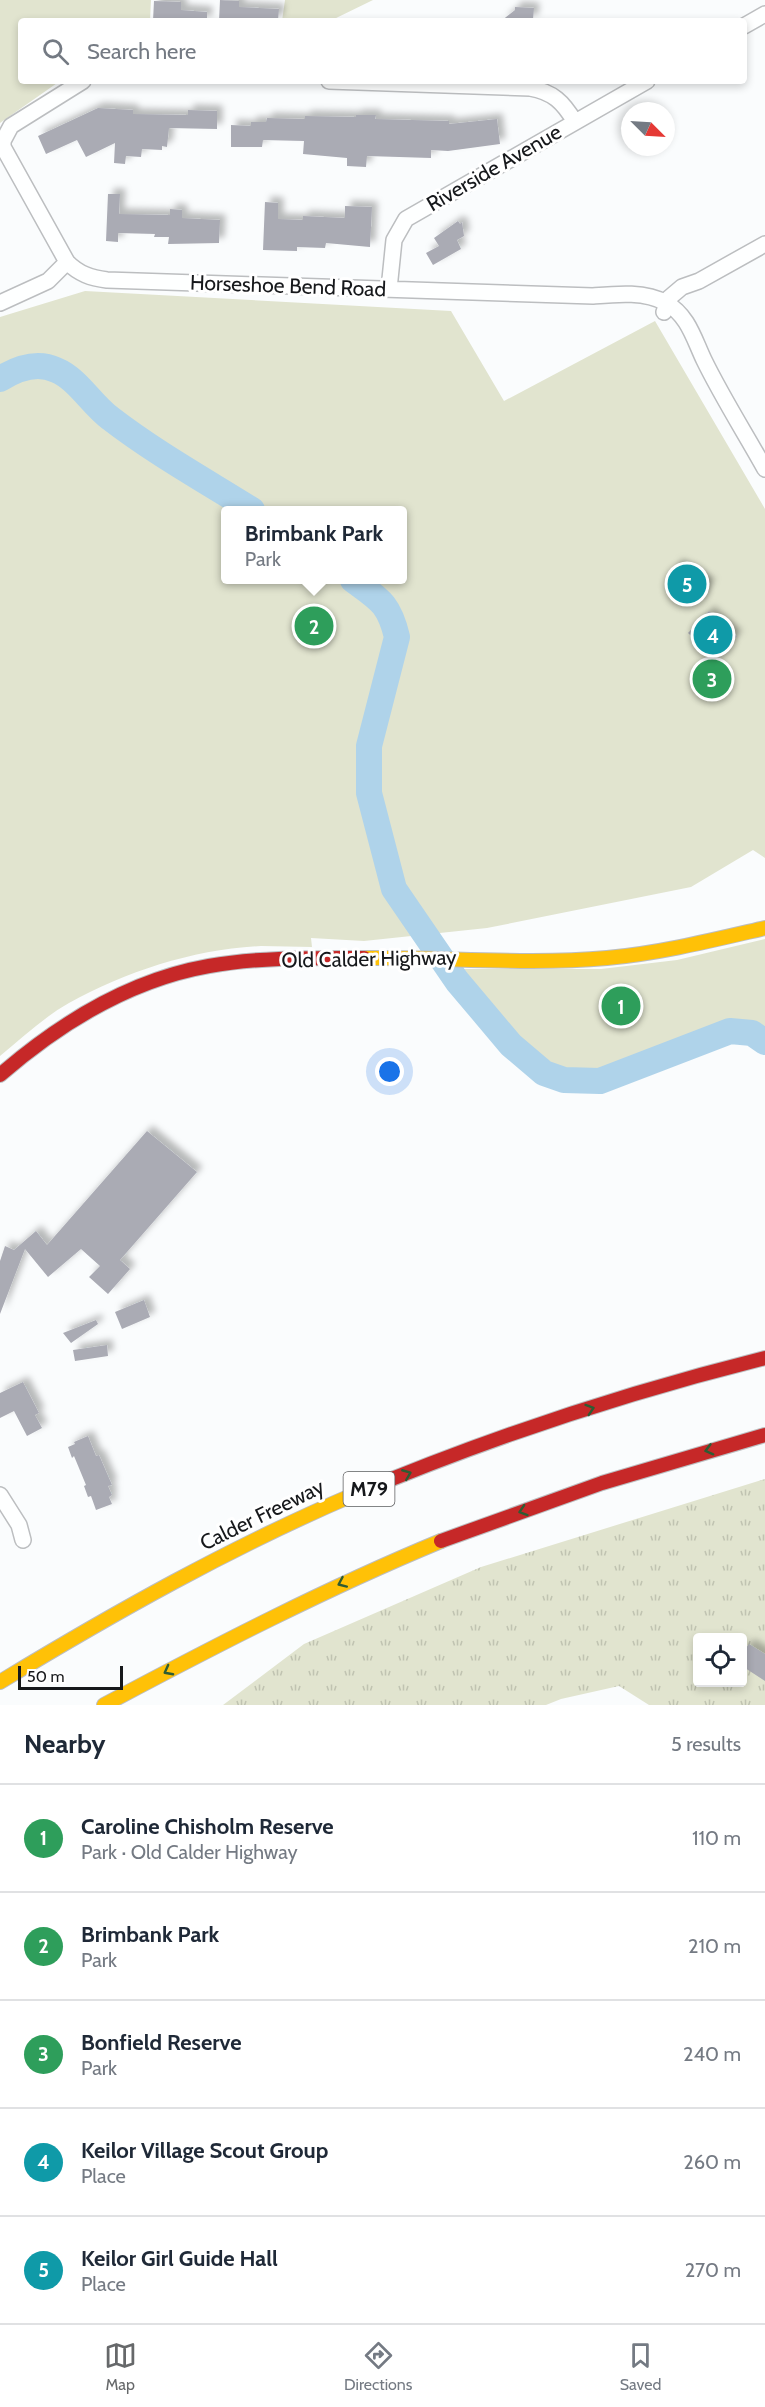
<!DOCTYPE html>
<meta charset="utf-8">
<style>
body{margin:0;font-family:Cabin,sans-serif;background:#f2f2f3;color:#1f2937}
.controls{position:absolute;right:18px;bottom:18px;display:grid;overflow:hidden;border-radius:6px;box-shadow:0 3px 9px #0003}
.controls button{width:54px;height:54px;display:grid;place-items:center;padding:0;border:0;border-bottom:2px solid #e0e1e3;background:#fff;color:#1f2937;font:30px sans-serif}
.compass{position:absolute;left:621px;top:102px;width:54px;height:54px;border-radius:50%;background:#fff;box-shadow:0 3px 9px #0003;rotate:114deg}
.scale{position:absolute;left:18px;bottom:15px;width:105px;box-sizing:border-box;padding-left:6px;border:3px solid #16181b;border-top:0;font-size:16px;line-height:21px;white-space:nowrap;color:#16181b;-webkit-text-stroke:4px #fff;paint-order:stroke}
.you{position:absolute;left:390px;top:1072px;width:21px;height:21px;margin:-15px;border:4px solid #fff;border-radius:50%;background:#1a73e8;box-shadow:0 0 0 9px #1a73e833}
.badge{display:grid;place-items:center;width:39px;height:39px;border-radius:50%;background:#66686a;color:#fff;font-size:20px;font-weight:700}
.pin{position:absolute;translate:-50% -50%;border:3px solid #fff;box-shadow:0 2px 6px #0006}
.popup{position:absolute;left:221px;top:506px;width:186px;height:78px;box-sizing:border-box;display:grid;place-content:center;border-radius:6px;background:#fff;filter:drop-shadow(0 2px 4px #0005);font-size:20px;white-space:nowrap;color:#747a83}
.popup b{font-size:22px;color:#1f2937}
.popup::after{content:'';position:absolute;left:50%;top:100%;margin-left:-12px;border:12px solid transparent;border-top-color:#fff}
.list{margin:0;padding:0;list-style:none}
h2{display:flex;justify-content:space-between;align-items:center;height:78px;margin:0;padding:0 24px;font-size:26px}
h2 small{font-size:20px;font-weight:400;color:#747a83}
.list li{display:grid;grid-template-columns:39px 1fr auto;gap:18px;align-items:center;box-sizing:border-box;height:108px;padding:0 24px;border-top:2px solid #e0e1e3}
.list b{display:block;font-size:22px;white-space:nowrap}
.list p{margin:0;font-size:20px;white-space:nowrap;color:#747a83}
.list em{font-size:20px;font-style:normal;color:#747a83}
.icon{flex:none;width:33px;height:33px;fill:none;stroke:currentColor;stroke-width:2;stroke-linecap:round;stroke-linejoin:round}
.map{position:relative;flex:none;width:765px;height:1705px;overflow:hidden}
.search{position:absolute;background:#fff;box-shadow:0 3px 9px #0003;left:18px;right:18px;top:18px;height:66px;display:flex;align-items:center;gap:15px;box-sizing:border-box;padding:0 21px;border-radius:6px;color:#747a83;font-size:22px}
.sheet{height:618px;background:#fff}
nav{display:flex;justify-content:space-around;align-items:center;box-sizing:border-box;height:84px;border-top:2px solid #e0e1e3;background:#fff;font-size:16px;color:#747a83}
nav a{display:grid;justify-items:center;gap:3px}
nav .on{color:#66686a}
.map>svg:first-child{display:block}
</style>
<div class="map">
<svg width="765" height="1705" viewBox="0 0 765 1705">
<defs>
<pattern id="grass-tufts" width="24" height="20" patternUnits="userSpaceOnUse" patternTransform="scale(1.5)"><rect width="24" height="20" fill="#e1e4cf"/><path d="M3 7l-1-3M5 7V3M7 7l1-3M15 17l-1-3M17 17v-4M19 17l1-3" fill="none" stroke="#c0c3b1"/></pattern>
<filter id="shadow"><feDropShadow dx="5.5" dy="-5.5" stdDeviation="3" flood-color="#0004"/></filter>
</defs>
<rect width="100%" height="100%" fill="#fafcfd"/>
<path fill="url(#grass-tufts)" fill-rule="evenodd" d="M765 1479V1705H649L619 1686 561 1699 546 1705H223L304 1644 481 1567ZM698 1638H742V1682H698Z"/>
<path fill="#e1e4cf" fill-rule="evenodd" d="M0 0H151L150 21H21V81H60L0 123Z
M285 0H373L330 21H282Z
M85 291 451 311 504 401 655 321 765 509V858L753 850 691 887 487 928 364 941 311 938 312 947C295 947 278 946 261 946 195 949 127 971 69 1003 44 1017 22 1038 0 1056V317ZM226 510H403V580H226Z
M765 939V1042L752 1033 730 1031 600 1081 564 1080 544 1073 511 1045 448 969H601L677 960Z"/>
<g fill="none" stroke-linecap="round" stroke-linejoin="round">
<path stroke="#afd3ea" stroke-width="26" d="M0 379C16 369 37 361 56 370 78 379 91 404 110 418 154 452 204 480 252 510
M353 580C379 599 389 603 397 637L369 746V793L394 889 457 981 511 1045 544 1073 564 1080 600 1081 730 1031 752 1033 765 1042"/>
</g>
<path fill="#aaabb4" filter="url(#shadow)" d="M220 0 239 1V7L279 9 278 21H219Z
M154 1 181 2V10L207 12V21H153Z
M515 7 534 8 533 20 501 21 515 10Z
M98 108 133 110V114L188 115V110L217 111V129L169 128 167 147 162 146V150L142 149 141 157 126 156 125 164 114 163 115 143 86 157 77 140 46 154 38 136Z
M356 115H376L375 119 449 121V124L497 119 500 144 448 151 431 150V158L367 156 366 167 347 166V158L303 154 304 141 263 140 262 147H231V125L251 126V122H266L267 118 305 119V116L356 117Z
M108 194H120L119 214 170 215V209L182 210V218L220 220 219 243 168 244 169 237H154L155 234 118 233V242L106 241Z
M265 202 278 203V219L303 220V216L345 218V206L372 207 370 247 326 243 325 248 297 247V251L263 250Z
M458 221 460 224 462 222 464 236 457 240 461 249 433 265 426 253 439 246 434 238Z
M677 564 710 584 698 603 665 583Z
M709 611 737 636 716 659 688 633Z
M147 1131 197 1172 120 1260 130 1269 108 1294 89 1277 100 1266 81 1249 48 1277 25 1249 0 1314V1261L5 1246 14 1250 36 1231 47 1245Z
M144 1300 150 1317 122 1329 115 1312Z
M96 1320 98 1324 71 1343 63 1333Z
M107 1345 108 1356 75 1361 73 1350Z
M23 1382 39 1413 35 1415 42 1428 27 1436 14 1411 0 1418V1393Z
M88 1436 96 1456 99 1455 112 1485 108 1486 112 1495 109 1497 112 1504 96 1510 91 1496 88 1497 84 1486 86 1485 74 1456 72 1458 68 1447 75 1444 74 1442Z
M749 1644 765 1654V1681L742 1666V1653Z"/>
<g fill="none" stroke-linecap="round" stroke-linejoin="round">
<g stroke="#bcbec0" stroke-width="18">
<path id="street" d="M744 26 765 14
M83 81 11 126 3 141V147L67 262C79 274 91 278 107 280L593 296C616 294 645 291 666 303 688 315 694 339 704 360 722 397 745 433 765 469
M329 81 530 88C553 92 563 102 575 122
M389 289 394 240 406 219 647 81
M0 303 48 281 67 262
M664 312 669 298 682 287 699 281 765 244
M0 1495 19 1525 23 1540"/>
</g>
<g stroke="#bcbec0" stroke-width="16">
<path id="slow" d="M364 958C445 957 527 965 607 958 661 953 713 940 765 928
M0 1682C114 1613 231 1547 353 1495
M104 1705C215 1646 325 1589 441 1541"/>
</g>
<g stroke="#bcbec0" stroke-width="16">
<path id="jam" d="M0 1075C60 1023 129 980 209 966 259 957 313 958 364 958
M353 1495C486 1439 625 1393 765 1358
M441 1541 602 1483 765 1435"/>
</g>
<use href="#street" stroke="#feffff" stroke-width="15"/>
<use href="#slow" stroke="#ffc107" stroke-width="14"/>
<use href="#jam" stroke="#c62828" stroke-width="14"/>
</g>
<defs><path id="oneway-chevron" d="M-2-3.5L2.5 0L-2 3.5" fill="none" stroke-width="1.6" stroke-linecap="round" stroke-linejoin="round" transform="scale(1.5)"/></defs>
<g stroke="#2e5c33">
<use href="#oneway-chevron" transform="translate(590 1409) rotate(-18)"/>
<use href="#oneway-chevron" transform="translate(709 1450) rotate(165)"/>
<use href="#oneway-chevron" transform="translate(407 1474) rotate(-22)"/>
<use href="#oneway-chevron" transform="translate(523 1511) rotate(162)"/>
<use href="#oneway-chevron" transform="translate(342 1583) rotate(156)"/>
<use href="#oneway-chevron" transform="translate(168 1671) rotate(152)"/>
</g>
<g text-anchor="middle" stroke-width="6" stroke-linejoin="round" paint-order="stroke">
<rect fill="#fff" stroke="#5c5d5f" stroke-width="1.5" x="343.5" y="1472" width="51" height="34" rx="4.5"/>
<g font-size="20" font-weight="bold" fill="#16181b">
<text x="369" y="1496">M79</text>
</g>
<g font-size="21" fill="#16181b" stroke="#fff">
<text transform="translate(494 168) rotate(-30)" y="7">Riverside Avenue</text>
<text transform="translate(288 286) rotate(2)" y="7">Horseshoe Bend Road</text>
<text transform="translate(369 959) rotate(-1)" y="7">Old Calder Highway</text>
<text transform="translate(262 1515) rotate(-26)" y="7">Calder Freeway</text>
</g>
</g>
</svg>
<div class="controls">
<button><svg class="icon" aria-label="locate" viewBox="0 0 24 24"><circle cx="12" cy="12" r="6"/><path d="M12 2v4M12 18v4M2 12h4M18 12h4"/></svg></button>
</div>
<svg class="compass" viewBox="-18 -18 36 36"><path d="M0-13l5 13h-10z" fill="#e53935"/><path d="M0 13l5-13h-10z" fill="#747a83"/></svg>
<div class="scale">50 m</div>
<div class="you"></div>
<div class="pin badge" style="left:621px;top:1006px;background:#2e9e5b">1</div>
<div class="pin badge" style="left:314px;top:626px;background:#2e9e5b">2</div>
<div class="popup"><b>Brimbank Park</b>Park</div>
<div class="pin badge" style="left:712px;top:679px;background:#2e9e5b">3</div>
<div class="pin badge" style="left:713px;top:635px;background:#0f9aa8">4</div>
<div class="pin badge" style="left:687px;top:584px;background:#0f9aa8">5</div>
<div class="search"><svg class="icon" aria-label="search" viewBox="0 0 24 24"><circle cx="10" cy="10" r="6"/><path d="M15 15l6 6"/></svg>Search here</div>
</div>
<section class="sheet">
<h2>Nearby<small>5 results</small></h2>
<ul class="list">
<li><span class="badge" style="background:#2e9e5b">1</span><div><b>Caroline Chisholm Reserve</b><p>Park · Old Calder Highway</p></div><em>110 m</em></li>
<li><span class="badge" style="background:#2e9e5b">2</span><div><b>Brimbank Park</b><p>Park</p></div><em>210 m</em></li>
<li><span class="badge" style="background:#2e9e5b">3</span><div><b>Bonfield Reserve</b><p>Park</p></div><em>240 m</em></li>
<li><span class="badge" style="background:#0f9aa8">4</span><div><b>Keilor Village Scout Group</b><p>Place</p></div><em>260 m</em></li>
<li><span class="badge" style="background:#0f9aa8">5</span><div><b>Keilor Girl Guide Hall</b><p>Place</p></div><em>270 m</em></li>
</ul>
</section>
<nav>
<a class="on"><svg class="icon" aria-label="map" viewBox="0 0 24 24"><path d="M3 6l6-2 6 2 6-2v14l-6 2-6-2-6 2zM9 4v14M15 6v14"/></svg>Map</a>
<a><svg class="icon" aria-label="directions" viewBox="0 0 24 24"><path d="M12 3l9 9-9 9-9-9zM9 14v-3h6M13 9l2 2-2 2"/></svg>Directions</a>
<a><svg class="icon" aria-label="saved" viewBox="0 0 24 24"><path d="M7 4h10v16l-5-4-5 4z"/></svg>Saved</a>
</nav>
